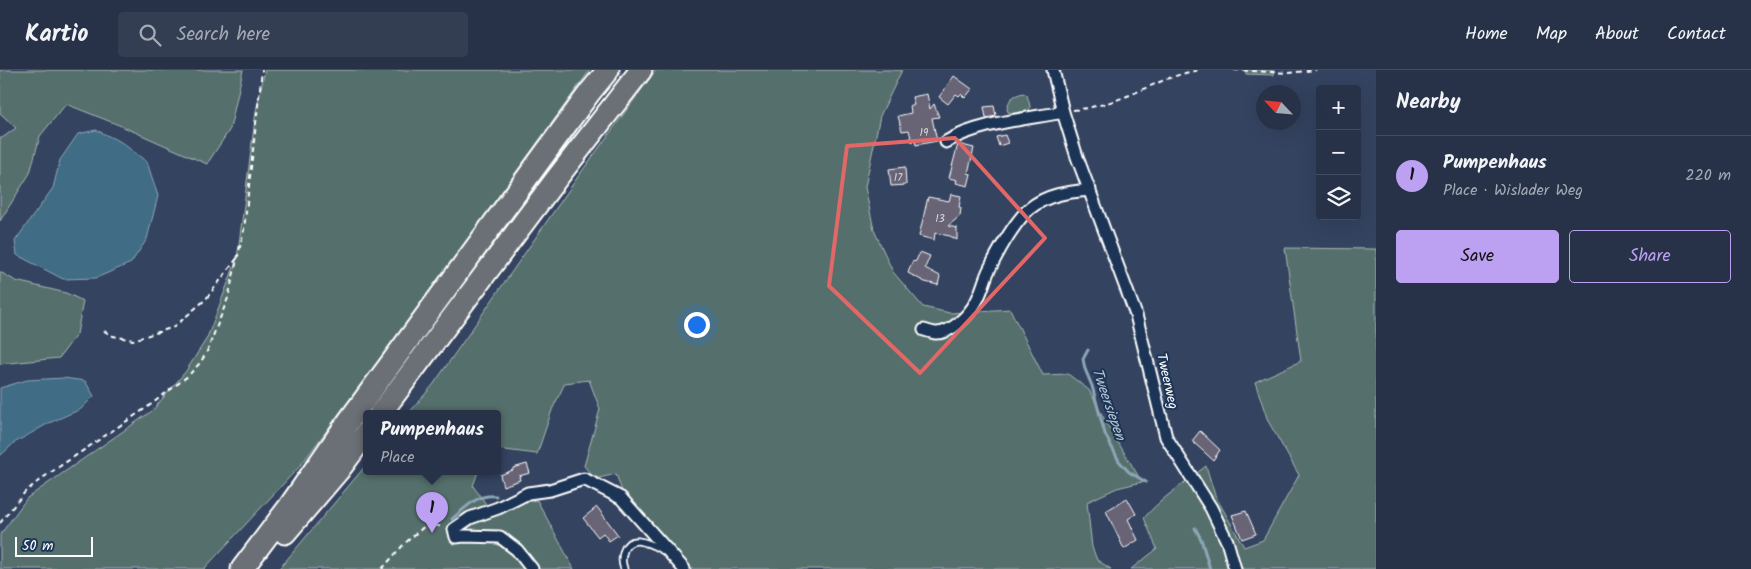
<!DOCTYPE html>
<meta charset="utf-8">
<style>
body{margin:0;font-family:Kalam,sans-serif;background:#333e52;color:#f1f3f6}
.controls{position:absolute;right:15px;top:15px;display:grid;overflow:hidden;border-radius:5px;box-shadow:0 5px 20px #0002}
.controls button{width:45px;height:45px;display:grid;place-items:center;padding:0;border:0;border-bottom:1px solid #434d60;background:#273248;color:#f1f3f6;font:25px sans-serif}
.compass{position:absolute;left:1256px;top:15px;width:45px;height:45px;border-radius:50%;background:#273248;box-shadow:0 5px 20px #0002;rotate:296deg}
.scale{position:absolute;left:15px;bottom:12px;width:78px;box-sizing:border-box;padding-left:5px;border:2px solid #fff;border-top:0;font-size:14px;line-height:18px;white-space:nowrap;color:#fff;-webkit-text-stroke:4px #1d3557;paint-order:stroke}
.you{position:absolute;left:696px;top:254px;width:18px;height:18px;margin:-12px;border:4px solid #fff;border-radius:50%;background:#1a73e8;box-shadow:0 0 0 8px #1a73e833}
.badge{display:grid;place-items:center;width:32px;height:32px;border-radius:50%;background:#bca0f2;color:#111;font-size:16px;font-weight:700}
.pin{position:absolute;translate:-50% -41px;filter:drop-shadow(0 1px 2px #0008)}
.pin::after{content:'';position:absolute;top:26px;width:18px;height:15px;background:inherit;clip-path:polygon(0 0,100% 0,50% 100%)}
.popup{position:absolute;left:363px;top:340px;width:138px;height:65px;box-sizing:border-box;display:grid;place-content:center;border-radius:5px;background:#273248;filter:drop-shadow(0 1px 4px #0005);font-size:16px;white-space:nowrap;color:#a4aab4}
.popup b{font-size:19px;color:#f1f3f6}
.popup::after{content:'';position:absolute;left:50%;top:100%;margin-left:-10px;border:10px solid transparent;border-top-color:#273248}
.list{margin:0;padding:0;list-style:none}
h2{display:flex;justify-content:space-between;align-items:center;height:65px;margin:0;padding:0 20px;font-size:21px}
h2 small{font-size:16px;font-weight:400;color:#a4aab4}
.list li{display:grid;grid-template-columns:32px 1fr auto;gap:15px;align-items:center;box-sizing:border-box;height:80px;padding:0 20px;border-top:1px solid #434d60}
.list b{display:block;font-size:19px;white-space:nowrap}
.list p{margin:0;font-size:16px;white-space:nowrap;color:#a4aab4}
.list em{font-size:16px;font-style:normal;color:#a4aab4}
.actions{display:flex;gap:10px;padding:15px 20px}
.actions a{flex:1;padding:11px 0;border:1px solid #bca0f2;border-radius:5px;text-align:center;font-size:18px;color:#bca0f2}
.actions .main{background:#bca0f2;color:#111}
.icon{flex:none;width:28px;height:28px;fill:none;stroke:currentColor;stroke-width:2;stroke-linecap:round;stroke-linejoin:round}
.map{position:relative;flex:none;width:1376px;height:499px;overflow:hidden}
header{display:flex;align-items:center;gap:30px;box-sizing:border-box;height:70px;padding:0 25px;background:#273248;border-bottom:1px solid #434d60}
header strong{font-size:24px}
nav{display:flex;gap:28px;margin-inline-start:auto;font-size:18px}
.search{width:350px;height:45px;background:#333e52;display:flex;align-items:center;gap:12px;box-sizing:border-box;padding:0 18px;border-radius:5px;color:#a4aab4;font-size:19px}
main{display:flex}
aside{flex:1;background:#273248}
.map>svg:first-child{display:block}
</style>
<header>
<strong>Kartio</strong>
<div class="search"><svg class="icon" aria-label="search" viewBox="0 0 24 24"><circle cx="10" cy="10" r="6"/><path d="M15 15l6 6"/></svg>Search here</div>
<nav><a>Home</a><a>Map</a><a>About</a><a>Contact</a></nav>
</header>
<main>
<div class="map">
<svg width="1376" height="499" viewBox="0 0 1376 499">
<rect width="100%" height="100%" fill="#344360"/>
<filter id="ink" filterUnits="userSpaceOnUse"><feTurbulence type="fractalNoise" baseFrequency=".02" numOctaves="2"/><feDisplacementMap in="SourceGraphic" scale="10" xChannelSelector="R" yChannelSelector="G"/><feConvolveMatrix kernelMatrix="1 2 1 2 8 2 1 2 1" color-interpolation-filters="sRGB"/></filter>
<g filter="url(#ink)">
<path fill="#556f6c" stroke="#aab7b6" d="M0 0H243L230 59 207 94 119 55 66 34 40 66 30 103 0 151V68H2L16 58 0 43Z
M265 0H590L408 252 300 396 204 499H0V465L27 428 152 341 186 301 207 268 237 189 256 41Z
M656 0H902L880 46 865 117 874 160 893 202 923 237 950 243 1010 239 1043 305 1068 304 1089 320 1107 354 1142 412 1117 418 1087 432 1092 477 1097 490 1111 499H689L624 427 616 404 595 409 584 396 600 339 589 310 565 313 552 340 537 384 497 379V344H408L433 315 582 101Z
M1246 0H1273L1274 5 1246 4Z
M1023 23 1027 25 1030 36 1029 41 1013 43 1008 42 1007 39C1009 28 1013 26 1023 23Z
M1285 178 1376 179V499H1131L1157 479 1144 448C1161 428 1186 412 1206 396L1215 425 1244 477 1263 470 1299 405 1268 351 1255 312 1301 291Z
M0 202 16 211 66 223 83 231 77 264 59 288 0 294Z
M367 394V402H478L473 416 489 438 537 430 574 499H279Z"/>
<path fill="#406c86" stroke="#8ca7b6" d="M96 60 121 72 147 92 158 126 147 169 131 193 96 208 63 209 17 185 15 171 53 118 60 90 78 64Z
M64 308 85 311 94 326 81 339 49 353 14 373 0 386V318L27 310Z"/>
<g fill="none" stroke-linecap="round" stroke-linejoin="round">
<path stroke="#8ca7b6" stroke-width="3" d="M1088 280 1083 289 1085 299 1092 316 1105 364 1119 391 1129 402 1146 412
M452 449C467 437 476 424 496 426
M1195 458 1201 469 1210 499"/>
</g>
<path fill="#686375" stroke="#fff" d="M954 6 972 19 965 28 961 24 959 26 956 24 948 34 939 27Z
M927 24 930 39 934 34 939 47 932 48 937 71 916 75 915 71 912 72 909 60 902 61 898 46 911 43 910 35H914L912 27Z
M994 36 996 46 986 48 984 37Z
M1005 65 1008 73 999 76 996 67Z
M958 74 974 78 968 103 971 104 968 116 956 113 957 110 949 108Z
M905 97 906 115 891 116 889 99Z
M951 124 961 126 959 137 961 138 960 146 948 156 957 158V170L950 166 935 163 934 170 919 166 928 127 949 131Z
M920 182 930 186 925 198 940 206 938 215 925 212 908 203 912 192 916 191Z
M1200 361 1220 380 1213 390 1192 371Z
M527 394 530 403 519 406 520 410 503 416 500 405 513 400V398Z
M1127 428 1136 444 1128 449 1138 470 1124 479 1106 441Z
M597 437 618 465 609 471 603 463 598 467 583 448Z
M1246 441 1256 464 1242 469 1232 445Z"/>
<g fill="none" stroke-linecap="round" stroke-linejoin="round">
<g stroke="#fff" stroke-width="9">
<path id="service" d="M624 499C620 488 623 470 638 471 646 472 655 476 662 480"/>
</g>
<g stroke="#fff" stroke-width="15">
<path id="minor" d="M1053 0 1063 42
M946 72C977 53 1027 49 1063 42L1077 87 1136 245 1166 367 1211 438 1227 471 1235 499
M924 260C927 261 931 262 935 263 951 264 969 245 976 232 982 222 984 210 989 200 998 182 1014 153 1029 139 1047 124 1068 122 1090 120
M532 499 517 480 500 467 464 466 456 467 454 459 470 448 498 438 528 423 550 420 584 409 621 428 684 499"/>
</g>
<g stroke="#fff" stroke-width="25">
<path id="motorway" d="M380 344 557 108 641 0
M285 463 338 401 367 362
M242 499 289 437 348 352 590 22 608 0"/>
</g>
<path stroke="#fff" stroke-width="2" stroke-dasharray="5 4" stroke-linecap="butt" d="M1234 0 1288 3 1316 0
M1073 40C1093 38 1112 32 1130 25 1153 15 1174 4 1200 0
M104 261 113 266 133 270 174 257 206 229 238 187
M0 453 25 422 41 409 149 336 188 306 199 294 206 284 228 228 244 160 262 0
M382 499 405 473 427 454 444 457"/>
<use href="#service" stroke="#1d3557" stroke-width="5.5"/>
<use href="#minor" stroke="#1d3557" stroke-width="11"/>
<use href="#motorway" stroke="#6a7074" stroke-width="21"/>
</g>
</g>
<path fill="none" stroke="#e26868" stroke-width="4" stroke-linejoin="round" d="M955 68 1045 168 920 303 829 216 847 76Z"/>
<g text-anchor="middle" stroke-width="4" stroke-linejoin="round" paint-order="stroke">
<g font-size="11" fill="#d9d8dc">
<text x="924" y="66">19</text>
<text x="898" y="111">17</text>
<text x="940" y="152">13</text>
</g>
<g font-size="14" fill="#fff" stroke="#1d3557">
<text transform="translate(1168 311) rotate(77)" y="5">Tweerweg</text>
</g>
<g font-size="15" font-style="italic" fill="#b3c4cf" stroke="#1d3557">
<text transform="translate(1109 334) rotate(71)" y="5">Tweersiepen</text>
</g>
</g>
</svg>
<div class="controls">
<button>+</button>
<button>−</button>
<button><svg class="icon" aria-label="layers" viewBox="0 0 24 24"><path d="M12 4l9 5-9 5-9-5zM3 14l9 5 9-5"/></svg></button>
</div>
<svg class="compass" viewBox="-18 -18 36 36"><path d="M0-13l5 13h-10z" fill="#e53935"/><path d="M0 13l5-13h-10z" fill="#a4aab4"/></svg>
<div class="scale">50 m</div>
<div class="you"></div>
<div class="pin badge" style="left:432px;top:463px">1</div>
<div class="popup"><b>Pumpenhaus</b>Place</div>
</div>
<aside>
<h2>Nearby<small></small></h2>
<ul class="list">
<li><span class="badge">1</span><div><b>Pumpenhaus</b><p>Place · Wislader Weg</p></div><em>220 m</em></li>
</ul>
<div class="actions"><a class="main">Save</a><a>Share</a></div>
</aside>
</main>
